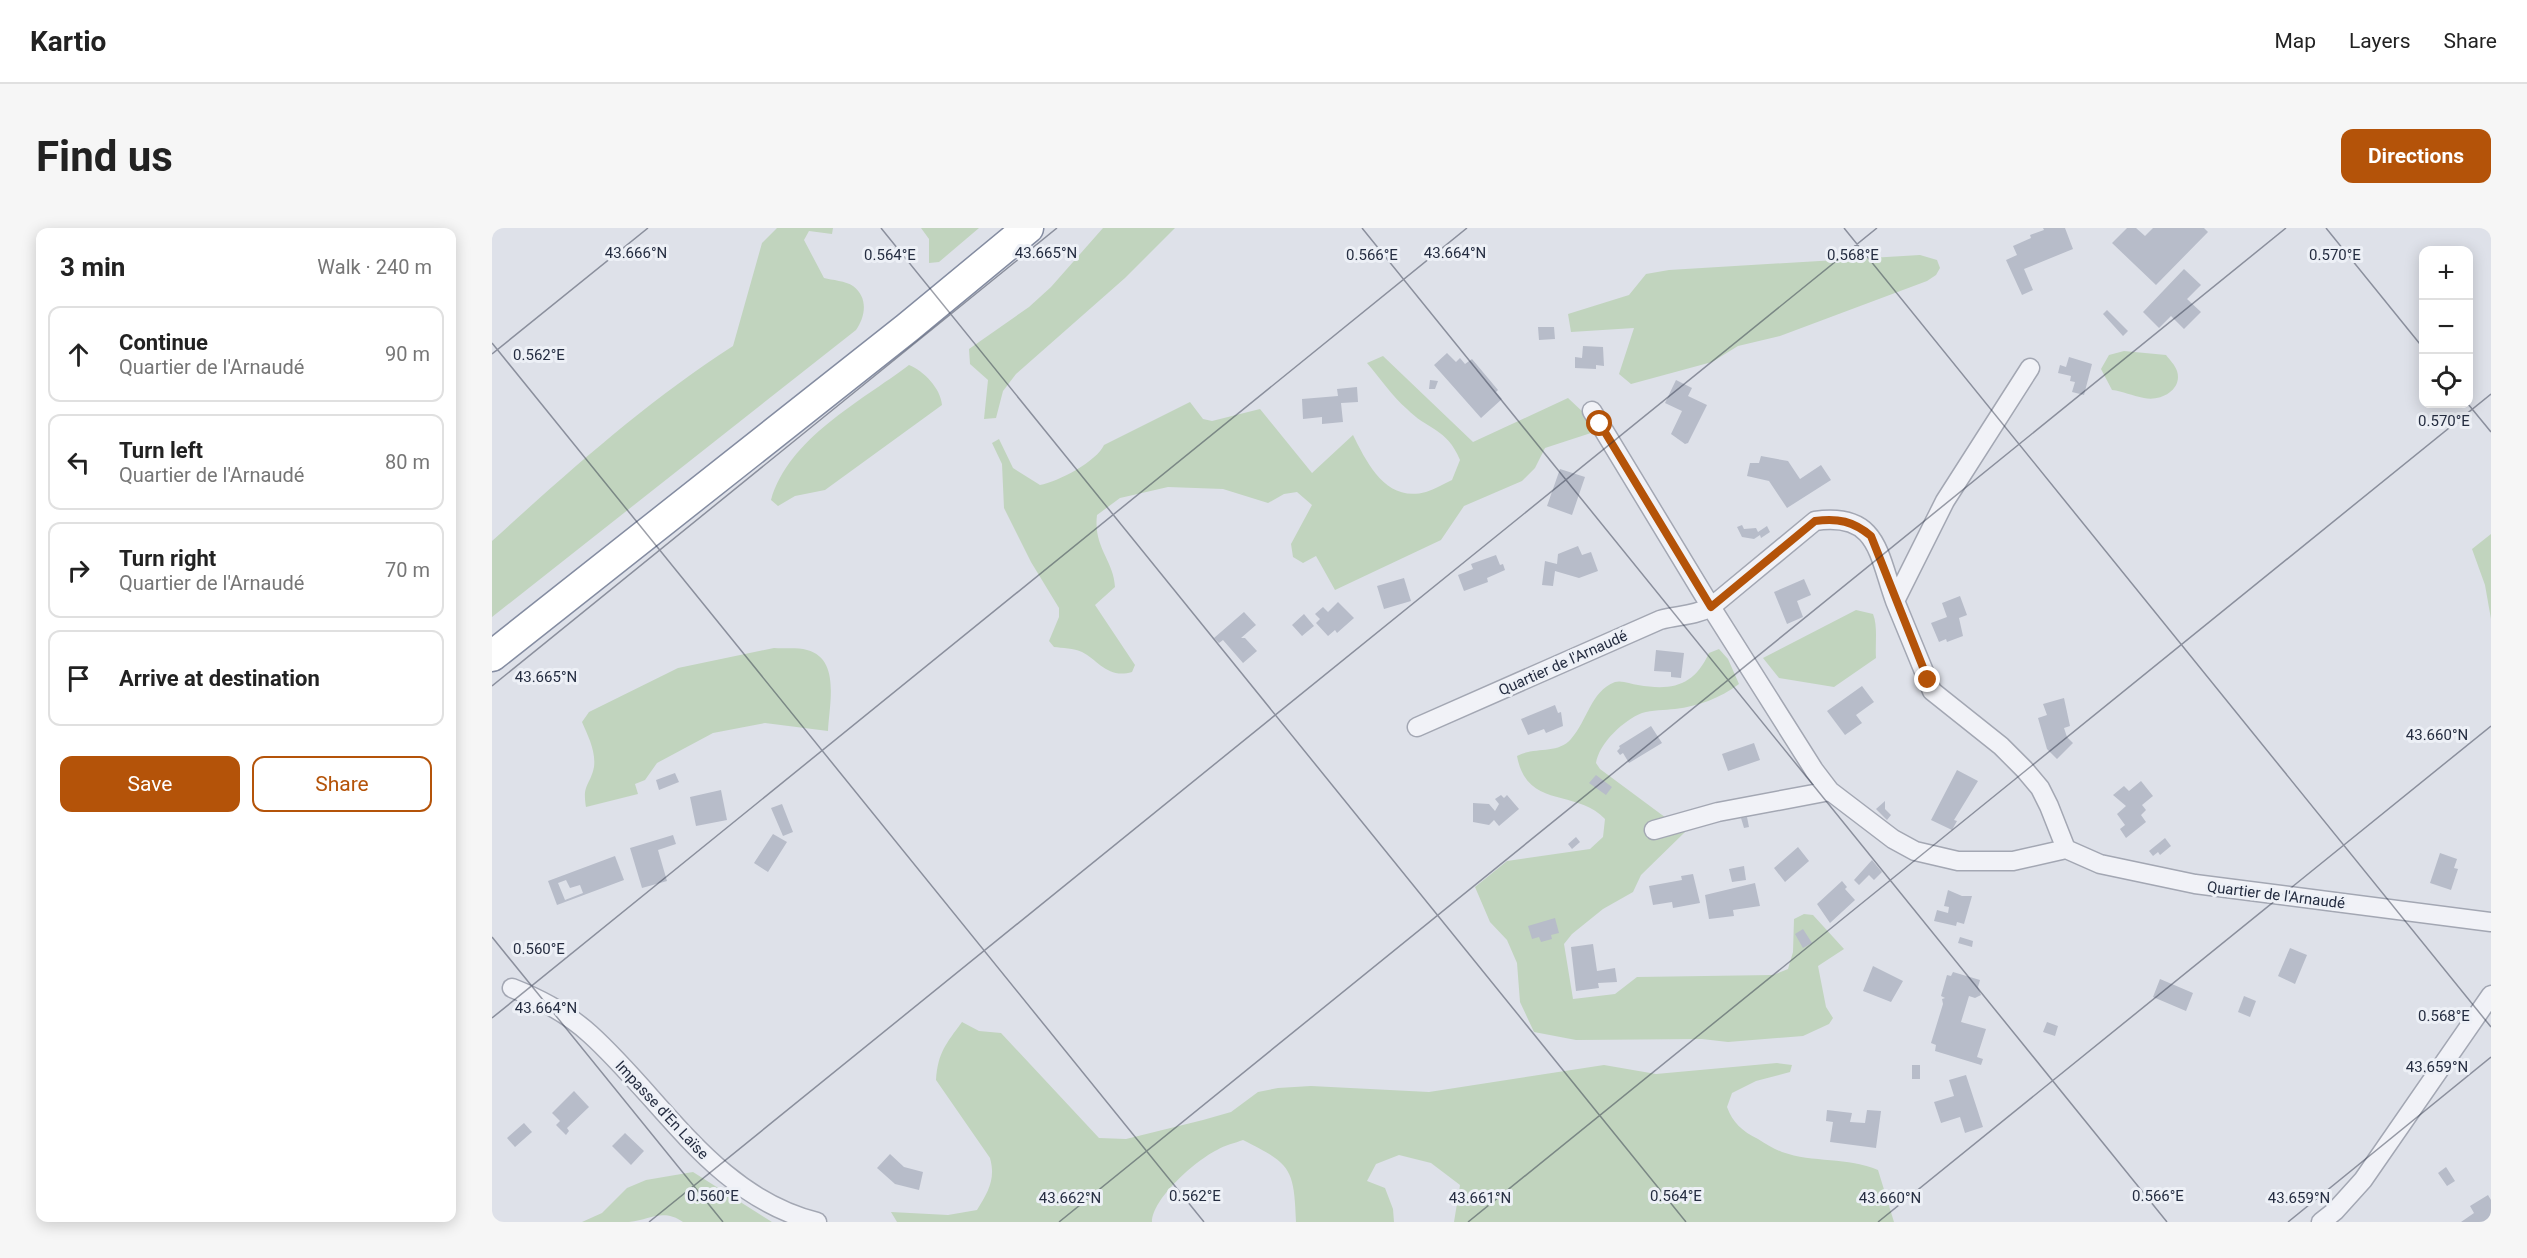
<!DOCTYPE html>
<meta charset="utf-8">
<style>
body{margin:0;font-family:Roboto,sans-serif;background:#f6f6f6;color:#222}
.controls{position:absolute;right:18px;top:18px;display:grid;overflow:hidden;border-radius:12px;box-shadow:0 3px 15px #0003}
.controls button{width:54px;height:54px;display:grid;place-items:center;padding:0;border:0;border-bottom:2px solid #e0e0e0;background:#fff;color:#222;font:30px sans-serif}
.stop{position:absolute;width:18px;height:18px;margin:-14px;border:4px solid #b45309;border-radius:50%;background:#fff}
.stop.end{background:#b45309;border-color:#fff;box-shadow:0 2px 6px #0008}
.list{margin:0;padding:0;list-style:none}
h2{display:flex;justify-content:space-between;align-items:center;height:78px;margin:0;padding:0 24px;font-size:26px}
h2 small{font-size:20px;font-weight:400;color:#767676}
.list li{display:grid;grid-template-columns:39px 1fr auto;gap:18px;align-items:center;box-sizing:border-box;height:96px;margin:0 12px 12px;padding:0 12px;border:2px solid #e0e0e0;border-radius:12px}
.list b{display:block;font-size:22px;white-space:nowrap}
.list p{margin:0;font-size:20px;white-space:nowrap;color:#767676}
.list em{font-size:20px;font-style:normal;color:#767676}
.actions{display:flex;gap:12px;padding:18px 24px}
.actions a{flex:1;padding:14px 0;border:2px solid #b45309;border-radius:12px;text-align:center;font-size:21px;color:#b45309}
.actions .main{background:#b45309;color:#fff}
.icon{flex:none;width:33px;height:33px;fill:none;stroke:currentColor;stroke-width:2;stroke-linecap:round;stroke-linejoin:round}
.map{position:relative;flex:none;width:1999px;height:994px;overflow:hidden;border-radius:12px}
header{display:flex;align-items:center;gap:36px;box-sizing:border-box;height:84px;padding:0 30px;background:#fff;border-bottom:2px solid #e0e0e0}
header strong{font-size:28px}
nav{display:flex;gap:33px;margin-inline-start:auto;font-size:21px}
.intro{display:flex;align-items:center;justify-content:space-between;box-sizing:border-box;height:144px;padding:0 36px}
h1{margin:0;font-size:42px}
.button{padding:15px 27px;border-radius:12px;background:#b45309;color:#fff;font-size:21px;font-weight:700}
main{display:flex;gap:36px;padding:0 36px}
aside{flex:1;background:#fff;border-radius:12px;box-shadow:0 3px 15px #0003}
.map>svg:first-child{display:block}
</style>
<header>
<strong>Kartio</strong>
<nav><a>Map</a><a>Layers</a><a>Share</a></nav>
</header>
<div class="intro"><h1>Find us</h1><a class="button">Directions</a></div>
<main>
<aside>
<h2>3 min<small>Walk · 240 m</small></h2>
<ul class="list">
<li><svg class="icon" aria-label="ahead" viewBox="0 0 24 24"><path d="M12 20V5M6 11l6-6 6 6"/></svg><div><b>Continue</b><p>Quartier de l'Arnaudé</p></div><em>90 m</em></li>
<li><svg class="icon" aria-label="left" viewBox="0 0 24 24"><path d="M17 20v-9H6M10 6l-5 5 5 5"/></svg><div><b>Turn left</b><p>Quartier de l'Arnaudé</p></div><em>80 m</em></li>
<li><svg class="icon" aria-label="right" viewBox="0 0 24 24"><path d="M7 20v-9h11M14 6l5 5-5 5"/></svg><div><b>Turn right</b><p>Quartier de l'Arnaudé</p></div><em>70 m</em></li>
<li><svg class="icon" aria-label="arrive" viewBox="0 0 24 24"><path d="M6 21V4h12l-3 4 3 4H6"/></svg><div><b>Arrive at destination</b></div></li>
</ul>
<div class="actions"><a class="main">Save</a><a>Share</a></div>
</aside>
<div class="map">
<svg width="1999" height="994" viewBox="0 0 1999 994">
<rect width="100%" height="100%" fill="#dee1e9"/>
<path fill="#c1d4be" d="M285 0H341L340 6 317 3 312 12 332 50C340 52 354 53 361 58 377 70 373 89 364 102L0 389V313C76 244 154 174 241 118L270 15Z
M429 0H487L447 34 437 35V11Z
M611 0H683L633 50 524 146 511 163 504 190 492 191 496 152 478 136 477 121 537 79 559 59Z
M1428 27 1445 32 1448 40 1444 47 1435 53 1288 108 1246 118 1220 134 1139 156 1127 146 1142 100 1079 104 1076 86 1137 67 1154 46 1177 42Z
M1632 123 1674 127C1678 132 1683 137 1685 143 1691 162 1668 174 1652 170 1640 168 1631 163 1620 162L1609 141 1617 127Z
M891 128 981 214 1076 170 1093 186 1102 204 1053 220 1043 240 1030 253 972 278 949 312 843 362 824 328 811 335 801 329 799 316 820 277 805 264 792 266 776 275 731 261 676 259 628 270 605 287C601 319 622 333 623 359L603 377 643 437 640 444C616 451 607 433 590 424 582 420 570 420 562 419L557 413 567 389V380L539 334 512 280 510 236 500 215 507 211 521 240 548 257C566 254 605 233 612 217L698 174 711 191 720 193 768 181 820 245 861 207C875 235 894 275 934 264 943 261 951 256 960 252L968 232C955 200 934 201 915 181 900 168 888 150 875 135Z
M417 137C432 143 449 161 450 177L333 262 303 268 286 278 279 272C297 210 368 174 417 137Z
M1999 306V391L1993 357 1980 321Z
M1364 382 1381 386C1386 398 1383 416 1384 430L1342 459 1287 450 1271 430Z
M282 420C292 421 305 419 315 422 349 431 337 477 336 503L273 495 221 505 165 535 153 552 143 556 146 566 94 579C90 556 98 558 102 539 104 523 96 508 90 494L97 484 186 440Z
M1227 421 1236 431 1247 456C1228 470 1207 478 1183 481 1173 482 1160 482 1150 485 1132 492 1107 515 1104 535L1108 541 1193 604 1149 647 1141 664 1111 681 1080 706 1072 716 1081 771 1123 766 1145 749 1281 747 1296 741 1301 724 1302 691 1312 686 1321 687 1352 721 1326 738 1334 779 1341 790 1337 796 1311 808 1236 814 1210 811 1084 812 1042 804 1028 774 1025 735 1015 712 998 694 983 659 1015 633 1098 621 1111 609 1113 591C1084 560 1035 582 1025 528 1043 518 1065 527 1079 511 1096 492 1098 464 1123 454 1130 452 1139 456 1146 457 1180 463 1202 458 1217 425Z
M470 794 487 803 509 805 607 910 634 911 711 892 739 884 766 864 786 860 819 858 937 864 1112 837 1164 846 1285 835 1300 837 1298 844 1264 853 1240 865 1235 879C1241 895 1250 903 1266 911 1274 916 1282 921 1290 924 1321 935 1356 929 1386 942L1402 994H962L968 957 939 935 907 927 884 936 875 953 893 960 901 981 902 994H804C802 940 799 936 751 912 743 915 733 917 725 922 704 932 660 971 660 994H405L399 984 456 987 485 982C496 964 504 951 498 930L444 852C446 824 454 816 470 794Z
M201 944 280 994H191C170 980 159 992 137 994 122 994 106 994 90 994L110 985 135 960 154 952Z"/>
<path fill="#b7bcc9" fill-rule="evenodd" d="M1551 0H1573L1581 21 1532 41 1541 62 1530 67 1514 32 1525 27 1521 18 1539 10 1538 7 1552 2Z
M1635 0H1644L1653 8 1661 0H1712L1716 4 1664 57 1620 15Z
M1692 41 1709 57 1695 71 1709 84 1692 101 1679 88 1667 100 1651 84Z
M1615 82 1636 103 1631 108 1611 86Z
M1046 99H1062L1063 111 1047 112Z
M1091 118 1111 119 1112 138 1104 137V141L1083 140V129L1090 130Z
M955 125 964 134 968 130 973 136 980 131 1006 162 1004 164 1010 171 989 190 942 137Z
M1577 129 1600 136 1592 167 1580 164 1583 154 1578 153 1579 148 1566 145 1568 137 1574 139Z
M938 152 946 153 943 161H937Z
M1184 152 1200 160 1196 168 1215 177 1196 215 1193 216 1179 206 1190 183 1173 175Z
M865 159 866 174 849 175 851 194 830 196V189L811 191 810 171 846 168 845 161Z
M1269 228 1296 233 1308 251 1329 237 1339 252 1295 280 1277 253 1255 248 1258 235H1267Z
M1068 241 1093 249 1080 287 1055 278Z
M1250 297 1252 301 1264 300 1266 304 1275 298 1278 304 1269 310 1268 307 1262 311 1250 309 1245 299Z
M1086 318 1090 327 1099 324 1106 343 1087 350 1063 343 1061 358 1050 357 1053 333 1065 336 1066 326Z
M1004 327 1008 337 1011 336 1013 342 995 350 996 354 972 363 966 347 981 341 979 336Z
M912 350 919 373 892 381 885 358Z
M1312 351 1319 367 1305 373 1311 389 1295 396 1282 364Z
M1468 368 1475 387 1467 390 1471 408 1455 414 1454 411 1447 414 1439 395 1455 389 1450 375Z
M846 374 862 390 845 405 843 402 836 408 824 395 828 391 823 386 831 379 836 384Z
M752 384 764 397 749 410H753L765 423 751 435 731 412 727 415 722 410Z
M812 386 822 398 810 408 800 397Z
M1164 422 1192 425 1189 450 1179 449V444L1162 443Z
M1370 458 1382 474 1364 487 1370 495 1353 507 1335 483Z
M1572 470 1578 498 1572 500 1575 509 1581 515 1565 531 1555 521 1546 490 1555 487 1551 476Z
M1063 477 1066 485 1069 484 1071 498 1054 505 1052 501 1036 507 1029 491Z
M1159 498 1170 515 1137 535 1131 525 1128 527 1125 523 1128 520 1127 518Z
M1262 515 1268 532 1236 543 1230 526Z
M1465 542 1486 553 1462 592 1465 593 1460 602 1439 592Z
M183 545 187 554 167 562 164 552Z
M1104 547 1120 559 1114 567 1097 555Z
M1649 553 1661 568 1650 577 1654 582 1649 587 1654 594 1634 610 1628 601 1633 597 1625 586 1634 578 1621 567 1632 558 1637 563Z
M229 562 235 592 204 598 198 569Z
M1009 567 1012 570 1015 567 1027 581 1007 598 1002 592 997 597 981 594V575L997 576 1003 583 1007 576 1003 571Z
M1393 573V581L1399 587 1395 592 1384 581Z
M290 576 301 604 291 608 279 580Z
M1255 589 1257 599 1252 600 1249 590Z
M281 606 295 614 276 644 262 635Z
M181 607 184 616 166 622 175 653 150 660 138 620Z
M1084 609 1088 614 1080 621 1076 616Z
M1673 610 1679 618 1668 627 1666 624 1661 628 1657 623Z
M1306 619 1317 633 1293 654 1282 640Z
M1948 625 1965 631 1962 640 1966 641 1959 662 1938 655Z
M123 628 132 652 65 677 56 653ZM74 652 78 660 88 657 91 665 73 672 66 655Z
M1380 632 1390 644 1382 652 1377 647 1367 657 1362 652Z
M1252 638 1254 652 1240 654 1237 641Z
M1201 646 1208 675 1181 680 1180 674 1161 677 1157 658 1190 652 1189 648Z
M1350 653 1355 659 1353 661 1363 672 1338 695 1325 676Z
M1263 655 1268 678 1241 682 1242 688 1217 691 1213 667Z
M1456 662 1470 668H1480L1472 696 1465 694 1464 698 1442 693 1445 682 1456 685 1457 679 1452 678Z
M1063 690 1067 705 1059 707 1060 711 1049 714 1047 709 1040 711 1036 698Z
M1311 701 1320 715 1311 720 1303 706Z
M1468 709 1481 713 1480 719 1466 715Z
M1101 716 1105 743 1123 740 1125 754 1106 755 1107 760 1084 763 1079 719Z
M1798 720 1815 727 1803 756 1786 748Z
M1381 738 1411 753 1399 774 1371 763Z
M1461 744 1488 752 1486 759 1489 767 1483 770 1477 768 1469 794 1494 801 1485 829 1491 831 1489 837 1443 823 1444 817 1439 815 1451 776 1450 771 1453 770 1449 768 1455 747 1459 748Z
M1668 751 1701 765 1694 783 1661 769Z
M1752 768 1764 773 1758 789 1746 784Z
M1555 794 1566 798 1563 808 1551 804Z
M1420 837H1428V851H1420Z
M1474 847 1491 899 1473 905 1468 889 1449 895 1442 874 1462 868 1457 852Z
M82 863 97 879 75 900 77 903 74 907 64 897 68 893 60 885Z
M1335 882 1360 885 1358 894 1373 895 1375 882 1389 883 1384 920 1338 914 1341 894 1334 893Z
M32 895 40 904 23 919 15 910Z
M133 905 152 923 139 937 120 918Z
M398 926 412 939 431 944 427 962 403 956 385 940Z
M1954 939 1963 953 1955 958 1946 945Z
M1996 967 1999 972V994H1969L1982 985 1978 978Z"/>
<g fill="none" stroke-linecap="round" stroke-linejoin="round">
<g stroke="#a3a7b3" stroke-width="21">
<path id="minor" d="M1538 140 1453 273 1403 373 1440 463 1509 518 1532 541 1548 560 1557 578 1574 621
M1100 183 1219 379 1322 542 1338 563 1401 611 1423 623 1466 633H1521L1574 621 1608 636 1703 656 1999 694
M925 499 1168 392C1186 387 1202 388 1219 379L1323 293C1386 284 1386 326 1403 373
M1162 602 1226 584 1338 563
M20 760C48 771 75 785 98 806 172 873 222 968 325 994
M1829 994 1843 983 1871 952 1999 767"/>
</g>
<g stroke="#848ca1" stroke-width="33">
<path id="trunk" d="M0 428 415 100 536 0"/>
</g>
<use href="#minor" stroke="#f1f2f7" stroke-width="18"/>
<use href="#trunk" stroke="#fff" stroke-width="30"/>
</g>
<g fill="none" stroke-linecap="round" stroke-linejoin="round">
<path stroke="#b45309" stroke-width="8" d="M1108 196 1219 379 1323 293C1346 290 1361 293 1379 308L1436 452"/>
</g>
<path fill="none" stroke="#252d41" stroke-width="1.5" stroke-opacity="0.45" d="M389 0 1194 994M870 0 1675 994M1352 0 1999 799M1834 0 1932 121M0 115 712 994M0 126 156 0M1976 176 1999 204M0 458 565 0M0 709 231 994M0 790 975 0M157 994 1385 0M567 994 1794 0M976 994 1999 166M1386 994 1999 498M1796 994 1999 829"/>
<g text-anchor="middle" stroke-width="6" stroke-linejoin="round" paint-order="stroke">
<g font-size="15" fill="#252d41" stroke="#edf0f6">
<text transform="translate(1071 435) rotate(-24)" y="5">Quartier de l'Arnaudé</text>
<text transform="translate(1784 667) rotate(7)" y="5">Quartier de l'Arnaudé</text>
<text transform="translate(170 882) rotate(47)" y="5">Impasse d'En Laïse</text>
</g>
</g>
<g font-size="15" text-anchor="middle" fill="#252d41" stroke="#edf0f6" stroke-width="6" stroke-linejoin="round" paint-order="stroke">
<text x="144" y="30">43.666°N</text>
<text x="554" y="30">43.665°N</text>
<text x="963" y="30">43.664°N</text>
<text x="398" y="32">0.564°E</text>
<text x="880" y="32">0.566°E</text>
<text x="1361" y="32">0.568°E</text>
<text x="1843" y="32">0.570°E</text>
<text x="47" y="132">0.562°E</text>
<text x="1952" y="198">0.570°E</text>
<text x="54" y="454">43.665°N</text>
<text x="1945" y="512">43.660°N</text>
<text x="47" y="726">0.560°E</text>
<text x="54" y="785">43.664°N</text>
<text x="1952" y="793">0.568°E</text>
<text x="1945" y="844">43.659°N</text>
<text x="221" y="973">0.560°E</text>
<text x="703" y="973">0.562°E</text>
<text x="1184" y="973">0.564°E</text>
<text x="1666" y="973">0.566°E</text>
<text x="578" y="975">43.662°N</text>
<text x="988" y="975">43.661°N</text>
<text x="1398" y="975">43.660°N</text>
<text x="1807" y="975">43.659°N</text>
</g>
</svg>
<div class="controls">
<button>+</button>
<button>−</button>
<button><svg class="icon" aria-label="locate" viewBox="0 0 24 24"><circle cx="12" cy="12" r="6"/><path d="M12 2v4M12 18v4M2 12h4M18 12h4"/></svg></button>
</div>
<div class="stop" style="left:1108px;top:196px"></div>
<div class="stop end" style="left:1436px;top:452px"></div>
</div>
</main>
